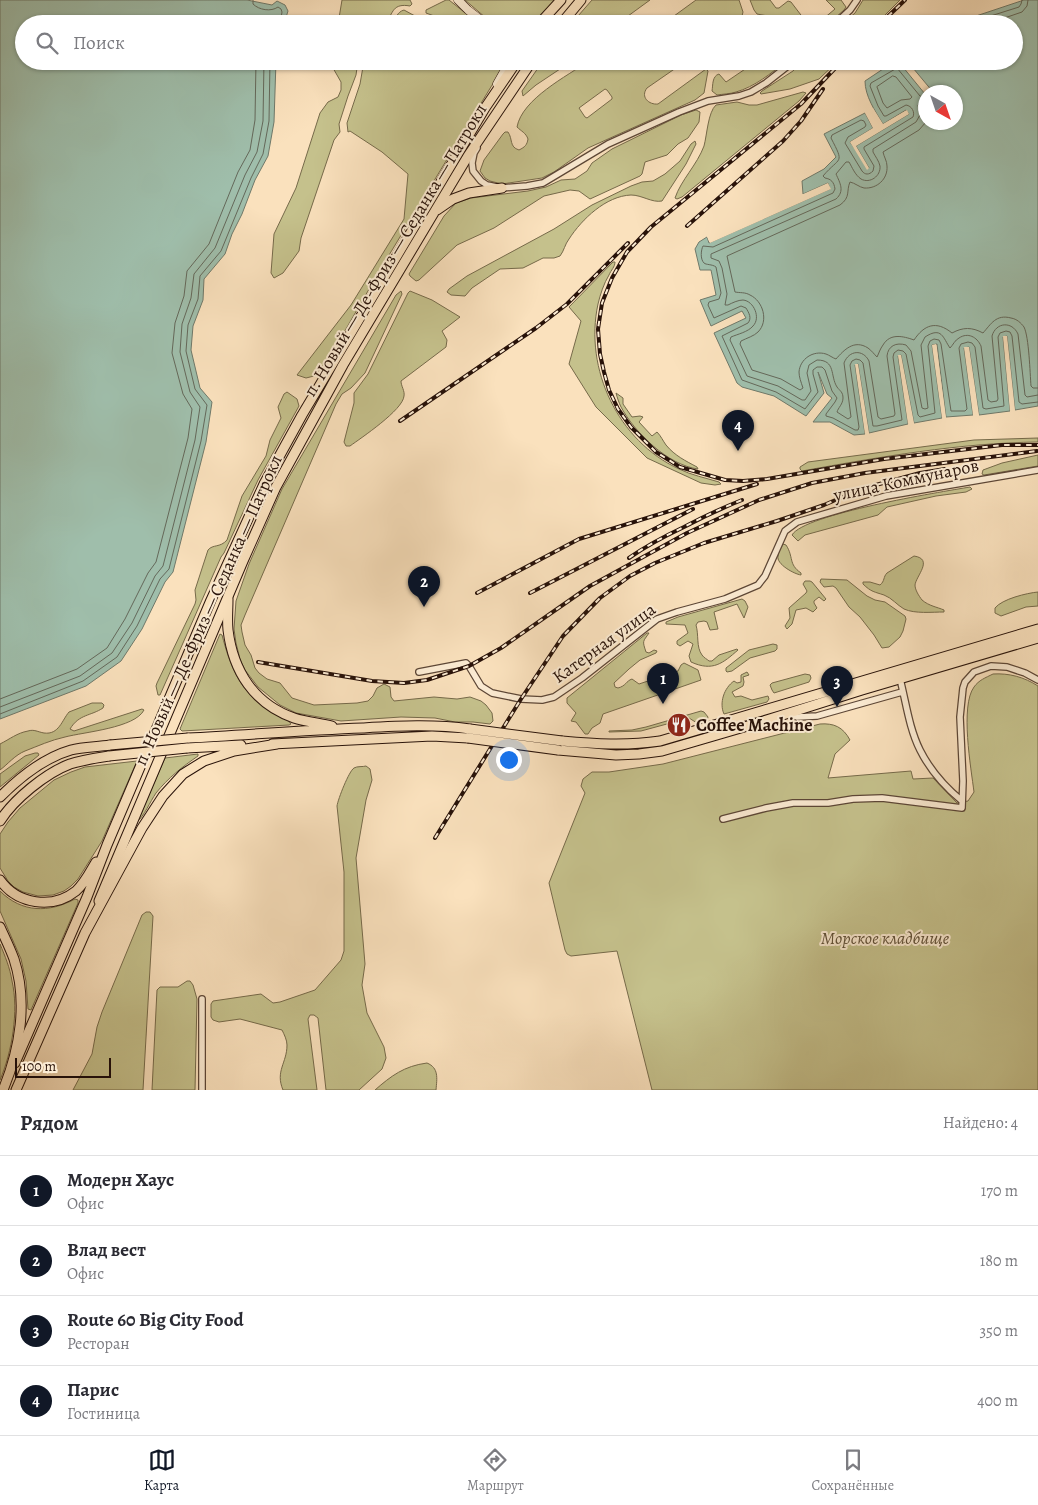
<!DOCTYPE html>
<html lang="ru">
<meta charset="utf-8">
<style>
body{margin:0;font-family:Alegreya,serif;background:#f2f2f3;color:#2b2b33}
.compass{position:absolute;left:918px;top:85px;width:45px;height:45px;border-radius:50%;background:#fff;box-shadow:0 1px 4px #0004;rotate:140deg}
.scale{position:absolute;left:15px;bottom:12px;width:96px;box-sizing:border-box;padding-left:5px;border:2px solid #281209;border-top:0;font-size:14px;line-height:18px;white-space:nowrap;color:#281209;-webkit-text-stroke:4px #fcecd4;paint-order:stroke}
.you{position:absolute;left:508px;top:759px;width:18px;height:18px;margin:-12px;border:4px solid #fff;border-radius:50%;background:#1a73e8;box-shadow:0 0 0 8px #1a73e833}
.badge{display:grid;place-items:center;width:32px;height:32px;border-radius:50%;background:#111827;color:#fff;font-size:16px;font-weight:700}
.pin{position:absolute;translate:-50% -41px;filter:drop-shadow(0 1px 2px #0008)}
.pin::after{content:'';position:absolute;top:26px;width:18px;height:15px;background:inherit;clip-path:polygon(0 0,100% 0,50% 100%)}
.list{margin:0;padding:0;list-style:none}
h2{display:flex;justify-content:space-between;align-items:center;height:65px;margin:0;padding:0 20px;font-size:21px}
h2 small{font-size:16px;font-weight:400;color:#7c7c81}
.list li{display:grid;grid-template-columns:32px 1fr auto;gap:15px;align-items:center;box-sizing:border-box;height:70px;padding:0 20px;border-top:1px solid #e1e1e2}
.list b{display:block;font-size:19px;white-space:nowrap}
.list p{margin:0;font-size:16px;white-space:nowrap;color:#7c7c81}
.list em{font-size:16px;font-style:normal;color:#7c7c81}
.icon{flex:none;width:28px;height:28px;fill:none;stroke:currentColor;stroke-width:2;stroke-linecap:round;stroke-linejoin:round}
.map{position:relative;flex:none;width:1038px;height:1090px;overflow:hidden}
.search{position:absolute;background:#fff;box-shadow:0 1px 4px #0004;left:15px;right:15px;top:15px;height:55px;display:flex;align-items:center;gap:12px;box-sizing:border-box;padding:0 18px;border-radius:28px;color:#7c7c81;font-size:19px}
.sheet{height:345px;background:#fff}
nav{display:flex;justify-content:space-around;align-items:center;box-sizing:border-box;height:70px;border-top:1px solid #e1e1e2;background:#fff;font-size:14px;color:#7c7c81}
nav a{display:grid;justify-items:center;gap:2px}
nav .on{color:#111827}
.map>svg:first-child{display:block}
</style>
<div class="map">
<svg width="1038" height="1090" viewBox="0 0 1038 1090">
<rect width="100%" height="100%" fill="#fae1bd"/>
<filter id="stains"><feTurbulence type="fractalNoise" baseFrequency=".004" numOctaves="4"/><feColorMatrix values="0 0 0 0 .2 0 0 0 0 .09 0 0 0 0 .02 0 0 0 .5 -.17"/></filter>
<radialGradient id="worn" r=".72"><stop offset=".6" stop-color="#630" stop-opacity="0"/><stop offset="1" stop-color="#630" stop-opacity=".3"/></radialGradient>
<path fill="#c5c18c" stroke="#766a4a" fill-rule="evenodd" d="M342 0H410L412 4 410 6C393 3 393 12 386 24H338Z
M446 0H449L479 24H444L437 17 426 13V10Z
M465 0H556L535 24H497L486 18Z
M592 0H650L617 24H571Z
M696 0H739L743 12 742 16 732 24 723 23 663 24Z
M750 0H770L776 8H779L788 1 791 2 804 19 802 21 800 22 757 14 754 10Z
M826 0H841L846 7 844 10 828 24H817L835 9Z
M863 0H900L876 24H842L855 13Z
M404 10 415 16 430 19 438 24H393C396 18 397 12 404 10Z
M329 61H358L356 75 348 96 339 124 340 132 334 140 301 238 299 251 283 273 274 278 271 273 274 234 296 188 320 113 328 102 338 97 341 90V82Z
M364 61H505L503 67 383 265 328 360 314 376 306 378 297 375 351 305 404 219 408 174 382 152 350 131 348 132 347 123 360 84Z
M543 61H572L536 85 523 96 522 91Z
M589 61H686L647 88C640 97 649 105 658 104L706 69 708 71 704 93 695 100 588 148 554 172 542 178 502 184 490 181 485 178 480 171 484 160 503 134 505 132H508C513 139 509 147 519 150 525 147 527 145 528 139 526 133 521 131 517 127 522 99 567 76 589 61ZM605 89 607 90 612 97V99L587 118 585 117 579 108Z
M757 61H786C772 73 754 87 736 92 730 94 723 94 717 95L712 91C713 85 712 76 719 74L726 82Z
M802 61H838L819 79 790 89 761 94 760 93 762 91 793 71Z
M803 92 806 93 799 101 682 197 677 199 675 198C681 180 697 165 704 146 707 135 708 112 716 105L737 102 749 105H757Z
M696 110 700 112 699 122 688 138 678 144 667 155 645 162 642 174 640 176 590 199 579 191 570 190 544 196 494 228 457 245 419 280 416 281 410 276 409 274 444 216 456 203 471 198 528 191 546 187 561 180 575 179 587 171 592 163 612 149 681 115Z
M695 141 696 144 686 164 662 201C652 203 642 195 631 195 606 196 582 219 569 239 565 244 564 251 560 256L554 258H543L523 268 500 269 472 288 465 296 451 295 447 292 449 289 467 276 554 229 592 205 631 186 642 182 653 181 665 174 680 161 691 144Z
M613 262H615C615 267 611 270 609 275 604 283 600 295 598 304 584 369 618 441 679 469 691 475 706 478 719 482L721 484 715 485 701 483 647 458 596 407 569 364 581 321 569 307Z
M401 291 402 294 365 373 351 388 342 394 336 404 245 615 241 625 242 632 245 645 251 655 255 668 259 673 267 679 280 683 292 698 314 705 357 703 368 701 373 696 377 688 384 684 390 687 391 697 394 701 434 697 457 699 470 697 481 701 486 705 492 713 493 721 490 724 473 722H455L435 718 401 717 341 721 296 713 280 705 258 687 245 670 240 659 236 643 234 629 236 601 249 564 282 489 396 295Z
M410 291 432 300 460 317 442 331 447 340 446 347 401 381C401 386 405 391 404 396 403 410 361 438 350 446H346L344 442 354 403V393L368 374 408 293Z
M287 392 297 399 299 406 258 480 224 553 221 557 160 695H158L156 686 157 683 195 604 196 600 195 590 208 550C213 544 220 548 227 540L242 496 266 456 270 440 281 418 278 407 284 394Z
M616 393 623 398V404L632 417 640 416 643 417 639 422 652 436 657 432C661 436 663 441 666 445 675 456 686 461 697 467L698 469C668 465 635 433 621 407 619 403 617 397 616 393Z
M1038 438V442C959 443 880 457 802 471L800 469V467L808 462 974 440Z
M1038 455V466L984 475 982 474 983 470 1002 463Z
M970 487 972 489 966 492 936 496 887 507 878 515 805 535 798 541 792 535C804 514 940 492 970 487Z
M783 544 786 545C794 557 788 564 801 573V575C794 574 776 564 778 556 778 552 781 548 783 544Z
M914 556C934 559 916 576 915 585 915 590 919 596 922 600 929 606 937 607 944 610V612C932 612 915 614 904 609 897 605 892 598 884 595 875 592 871 592 863 584V582H870L880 585C885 581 883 577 887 573Z
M821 579 847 580 867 596 875 600 885 602 905 616 906 619 903 631 900 637 889 647 882 648 874 635 860 617 849 607 836 588 833 586 824 587 820 582Z
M805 581H810L812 582 826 599 824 601 819 597 814 601V603L817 608 813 612 806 608 796 610 792 624 787 629 785 626 790 618 789 608 806 593 807 591 803 584Z
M1038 592V606L1026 607 1001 616 995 613V608C1002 599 1027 593 1038 592Z
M742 599 745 601 748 607 744 618 737 604 714 612 718 629 710 630 707 622 704 621 698 622 696 625C699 635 696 647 702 655 704 658 707 659 709 661H712L719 655 737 649 738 650C723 663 713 672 691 662L689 656 693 644 688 641 680 646 677 644V641L688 633 685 625 666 624V622L678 617Z
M649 633C643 642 642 640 646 652L649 653 654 650 657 651 656 653 640 660 629 669 614 683 615 687 618 688C626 686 626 681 632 679L639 684 678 671 681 665 684 663 698 670 701 680 603 714 600 723 592 728 588 734H585L576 722 571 721 576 713 567 703V698L647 633Z
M220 634 222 635C230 665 238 689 265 707 272 712 287 717 291 724L289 725 182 731 180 729Z
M773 644 777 645V649L775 651 750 658 732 671 727 672 726 671V668L749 650Z
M747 672 749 675 743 677 744 682 743 686 732 692 735 697 741 696 752 700 768 696 769 699 767 702 724 714C719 703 724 688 734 681L737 683 741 682V675Z
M805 674 810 675 811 678 809 682 774 693 772 690 770 685 772 683Z
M993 674C1009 673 1024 677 1038 686V1090H652L617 951 571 956 567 954 565 950 549 883 585 793 581 786 583 779 592 772H609L663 764 820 724C834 723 843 727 850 740L835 754 828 778 911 771 913 779 933 778 957 803 968 801 974 792C971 768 960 706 974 687 979 680 985 678 993 674Z
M92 703H102L104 705 103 708C91 716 79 714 70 729L74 731 142 709 144 710C135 728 84 732 65 737 51 740 38 746 25 751 15 755 8 764 0 770V744C10 739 17 733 28 731 34 729 38 732 44 733 59 735 62 720 69 712Z
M701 711 704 712 708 717 707 721 697 723 689 718 641 731 609 732V731L632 730 646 727Z
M35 753H38L39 755 0 787V774L25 756Z
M198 754V756C182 767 168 778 156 793 150 802 144 816 137 822L165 758Z
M137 761 102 841 78 879 71 886 64 891 53 895 38 896 23 892 14 887 8 881 0 868V834L8 822 20 808 54 780 71 772 85 767Z
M366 766 370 769 372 780 366 800 356 858 365 964 362 985 367 1013 384 1047 386 1058 382 1069 359 1090H326L318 1018 314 1015H310L308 1019 317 1090H283C275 1071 287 1063 287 1045 287 1040 284 1034 282 1030L240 1019 219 1022 213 1020 211 1017V1004L213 1001 261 994 273 1003 280 1002 315 990 341 960 344 951V872L337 806C338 799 349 771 354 768 357 766 363 767 366 766Z
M0 891C22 913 49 913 75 899L78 900V903L31 1010 28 1009 26 981 21 959 0 911Z
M146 912H150L153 916 143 1090H73L92 1054 97 1027 102 1012 142 915Z
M0 944C5 956 10 968 12 981 19 1011 12 1052 0 1080Z
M187 981H190L193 985 197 999 195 1090H152L157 990 160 987H178Z
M427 1063C439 1068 437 1078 436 1090H375C391 1076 404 1066 427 1063Z"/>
<path fill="#9fbeab" stroke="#6f796a" d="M0 0H247L272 5 277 1 285 5 288 11 284 24H24V61H276L274 122 268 156 255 180 242 214 232 234 225 254 204 279 203 300 193 326 191 350 200 388 212 402 206 442 173 572 165 582 142 629 121 661 86 686 0 719Z
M1024 0H1038V406L1015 410 1007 336 1003 337 1010 411 979 415 969 347 964 348 973 415 946 417 937 344 932 345 942 418 914 423 901 355 898 356 908 424 869 433 858 364 855 365 865 434 854 435 830 422H813L832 398 827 394 818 372 824 393 806 416 774 396 742 387 737 383 714 333 746 318 742 311 711 326 700 300 716 295 711 270H700L695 249 699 242 707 237 709 243 830 189 828 183 803 194 802 181 824 169 836 157 824 134 865 113 873 128 850 142 869 168 856 146 909 114 906 110 883 124C875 111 865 96 865 81L895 61H898L925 94 926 122H956V92H933L913 68 920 61H1014V24H955L964 16 968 20 976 16Z"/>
<path fill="#fae1bd" d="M873 108 883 124 907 110 909 114 856 146 869 168 867 170 850 142 873 128 865 113 867 112 876 129 853 143 854 144 906 113 882 126 871 109Z
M828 183 831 189 710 243 707 237 709 236 711 240 827 188V186L804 197 801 195Z
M1003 336H1007L1015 410 1010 411Z
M936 344 946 417 942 418 932 345Z
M964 347H969L979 415H977L967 349 976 415H973Z
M898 355H901L914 423H911L908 405 911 423 908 424Z
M855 364H858L869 433 865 434Z"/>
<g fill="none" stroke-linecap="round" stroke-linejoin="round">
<path stroke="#64685a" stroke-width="1" d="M253 0V4C259 10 271 12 278 7L281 9 282 12 280 24
M973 24 978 20 1019 7 1021 4 1022 0
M987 24 1022 12 1027 6 1028 0
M893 76 896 77 912 97 910 99 901 100 887 108 883 103 877 87Z
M926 98 920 96 897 68 871 83 870 86 878 106 884 116H886L906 105C912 106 915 112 913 117L864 147V149L874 166 873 171C869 175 865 175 862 171L845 143 848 137 865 127 866 125 864 121 861 120 832 135 831 138C845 165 840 156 823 176L825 178C831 179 834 182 835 189L833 193 713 247 703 246C701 250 700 259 704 263 706 265 712 264 716 267L721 293 719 299 709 302 708 305 714 318 741 306 746 308C749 313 752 318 748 323L722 336 742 380 776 392 805 409 818 392 813 374V370L817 367H822L825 370 832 391 837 398 835 402 826 414V416L833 418 855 430H858L859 427 850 365 852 361 856 359 860 360 863 363 873 426H877L902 420 893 357 894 353 898 350 903 351 906 354 918 415 920 417 935 413 928 346 930 341 934 339 939 340 941 344 951 411H965L967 409 959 348 961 344 968 342 972 343 975 347 983 408 986 409 1004 406 998 337 1000 333 1006 331 1010 332 1012 336 1019 402 1022 404 1038 402
M926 104 920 103 918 105 920 115 916 122 873 149V152C875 156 879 161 880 166 881 176 870 184 861 179 855 175 852 167 849 162H846L836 174C840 183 845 191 836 199L711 254V258L719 261 722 268 727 294 725 305H728C732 303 738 300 743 300 754 301 761 318 753 326 748 332 738 334 731 337L730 340 747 376 778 386 802 400H805L811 391 807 373 809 365 817 360C836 360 830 376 837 387 840 391 843 392 843 398 843 404 838 408 837 412L848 419 851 417 844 363C849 350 863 349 869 361L878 417 881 419 894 416 895 414 887 356C888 346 896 342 906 345L911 351 922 408 925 409 928 408 921 345 925 337C942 326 943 338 950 348 953 345 955 340 959 338 968 332 977 337 981 346L988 400 991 402 997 401 998 399 992 336C996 322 1012 321 1018 334L1025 395 1027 397 1038 395
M926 122 919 130 883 152C884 157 887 161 887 166 888 179 877 189 864 188 859 187 855 183 850 182 846 191 851 197 840 205L727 256 735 292C740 293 745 292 750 295 763 301 769 321 758 332 754 336 747 338 741 341L740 344 752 370 781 379 800 390 803 388C801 382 799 377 799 372 800 359 813 350 826 354 829 355 833 358 836 359 844 350 854 339 868 348 872 351 874 354 877 357 879 353 880 349 883 345 890 333 903 336 914 340 924 325 936 320 952 333 963 327 972 327 983 333 991 324 996 314 1011 318 1017 319 1021 323 1024 327 1029 337 1030 373 1031 386L1033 388H1038
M0 699 77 669 107 648 125 619 148 573 156 562 188 438 192 409 183 394 172 353 175 323 184 296 187 271 209 244 238 172 250 150 255 120 256 61
M0 707 80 676 112 653 132 623 155 576 163 566 195 440 200 407 190 392 180 352 182 324 191 298 194 274 215 248 245 175 257 152 263 121 264 61
M0 714 83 681 117 657 137 626 160 579 169 569 201 441 207 405 195 389 186 351 188 325 198 299 200 276 221 251 251 178 263 154 269 121 270 61"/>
<g stroke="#5c4636" stroke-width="8">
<path id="minor" d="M835 24 850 10 857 0
M477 148 474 153 472 163 473 171 481 181 487 185 502 188 527 186 543 183 608 144 679 112 708 101 739 96 751 92 766 83 794 61
M419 672 466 663 469 666 481 686 492 693 521 699 542 700 554 697 582 678 657 619 677 612 725 599 758 585 765 576 785 531 797 522 886 496 1038 470
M900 679C906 702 909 728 920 750 930 770 945 787 962 801
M789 714 797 717 817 716 902 692
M723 819 766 808 793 803H828L853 799 882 798 962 808 963 781 960 717 963 688 965 682 974 672 991 666 1007 667 1025 673 1038 680
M202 1090V999"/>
</g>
<g stroke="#281209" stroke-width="9">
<path id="secondary" d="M458 0 468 10 486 24
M497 84 506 68 508 61"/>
</g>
<g stroke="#281209" stroke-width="11">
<path id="primary" d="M484 22 488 24
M539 24 561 0
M561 24 581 0
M437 210 453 199 469 193 502 188
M0 821C14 799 46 773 70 764 83 760 96 758 109 756
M0 880C17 904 52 910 76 891 85 883 90 872 96 862
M99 901 243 561 276 487 343 365 435 211 468 156 532 61
M15 1063 87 897 107 845 211 600 264 484 302 415 485 108 517 61"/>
</g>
<g stroke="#281209" stroke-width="11">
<path id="trunk" d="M228 599C228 610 227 620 228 630 233 671 254 704 294 718 306 722 320 723 332 726
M188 738C246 735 305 730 363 728 399 726 434 724 470 729
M562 741C595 744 626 746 660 741L1038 629
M272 744 432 736 468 738
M187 748 241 745
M558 750 616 755 639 754 662 751 751 725 862 690 1038 638
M0 797C20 777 43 758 71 750 83 747 97 747 110 745
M0 927C5 938 10 948 14 959 28 1002 20 1049 3 1090
M16 1090 85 933 142 828 163 796 183 774 204 761 234 751 277 744"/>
</g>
<use href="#minor" stroke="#fcecd4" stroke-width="5.5"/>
<use href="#secondary" stroke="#fcecd4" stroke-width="8"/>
<use href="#primary" stroke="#fae1bd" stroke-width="9"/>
<use href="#trunk" stroke="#fae1bd" stroke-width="9"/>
<g stroke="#281209" stroke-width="4">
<path id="rail" d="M880 24 905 0
M842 61 801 104 651 227 627 252 612 278 602 303 598 329 600 354 604 372 609 390 618 409 631 427 656 452 680 467 725 480 743 481 767 479 884 459 1002 445H1038
M687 226 783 141 801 121 823 89
M400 421 536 328 567 304 628 243
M629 558C646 546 665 536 684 527 703 517 722 508 742 500
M477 593 579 539 757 484
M530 593 693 509
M258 662 372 681 404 683 427 680 469 666 501 648 590 586 687 533 759 500 812 483 865 473 1037 451
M435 838 521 699 563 636 600 598 630 576 655 563 704 543 777 521 824 505 861 489 920 473 945 469"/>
</g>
<use href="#rail" stroke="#fcecd4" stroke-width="2" stroke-dasharray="5.5" stroke-linecap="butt"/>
<g stroke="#281209" stroke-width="11" stroke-linecap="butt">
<path id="trunk-bridge" d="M470 729 562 741
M468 738 558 750
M110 745 188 738
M109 756 187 748"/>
</g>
<use href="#trunk-bridge" stroke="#fae1bd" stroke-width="9"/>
</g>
<defs>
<g id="restaurant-disc" transform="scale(1.25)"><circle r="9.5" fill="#8f2418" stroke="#fcecd4"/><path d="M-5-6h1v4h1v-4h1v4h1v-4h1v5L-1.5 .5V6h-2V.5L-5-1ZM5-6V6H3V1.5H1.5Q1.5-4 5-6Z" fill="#fff"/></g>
</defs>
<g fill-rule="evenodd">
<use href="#restaurant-disc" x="679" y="725"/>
</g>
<g text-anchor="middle" stroke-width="4" stroke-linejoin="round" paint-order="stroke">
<g font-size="18" fill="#281209" stroke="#fcecd4">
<text transform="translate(395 250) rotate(-59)" y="6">п. Новый — Де-Фриз — Седанка — Патрокл</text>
<text transform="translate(906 480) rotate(-12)" y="6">улица Коммунаров</text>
<text transform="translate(208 610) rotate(-66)" y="6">п. Новый — Де-Фриз — Седанка — Патрокл</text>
<text transform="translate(604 643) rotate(-36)" y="6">Катерная улица</text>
</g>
<g font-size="18" font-weight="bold" fill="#281209" stroke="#fcecd4" text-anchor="start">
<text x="696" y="731">Coffee Machine</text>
</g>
<g font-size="18" font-style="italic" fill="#5f4f37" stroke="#fcecd4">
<text x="885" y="944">Морское кладбище</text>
</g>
</g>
<rect width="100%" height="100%" filter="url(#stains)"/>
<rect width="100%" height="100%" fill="url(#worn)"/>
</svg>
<svg class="compass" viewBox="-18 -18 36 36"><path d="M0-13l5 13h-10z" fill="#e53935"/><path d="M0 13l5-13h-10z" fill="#7c7c81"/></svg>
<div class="scale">100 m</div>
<div class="you"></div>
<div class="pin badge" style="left:663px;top:704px">1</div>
<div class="pin badge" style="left:424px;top:607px">2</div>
<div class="pin badge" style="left:837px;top:707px">3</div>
<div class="pin badge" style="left:738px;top:451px">4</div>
<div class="search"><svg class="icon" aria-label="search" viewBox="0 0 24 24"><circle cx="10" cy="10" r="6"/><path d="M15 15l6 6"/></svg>Поиск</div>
</div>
<section class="sheet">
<h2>Рядом<small>Найдено: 4</small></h2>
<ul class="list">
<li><span class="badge">1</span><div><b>Модерн Хаус</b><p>Офис</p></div><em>170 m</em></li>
<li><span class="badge">2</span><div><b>Влад вест</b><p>Офис</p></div><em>180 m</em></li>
<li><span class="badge">3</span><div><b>Route 60 Big City Food</b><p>Ресторан</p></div><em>350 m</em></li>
<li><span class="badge">4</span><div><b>Парис</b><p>Гостиница</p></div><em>400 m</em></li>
</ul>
</section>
<nav>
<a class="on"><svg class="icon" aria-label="map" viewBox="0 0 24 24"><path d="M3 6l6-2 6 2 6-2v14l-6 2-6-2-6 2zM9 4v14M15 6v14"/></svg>Карта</a>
<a><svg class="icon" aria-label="directions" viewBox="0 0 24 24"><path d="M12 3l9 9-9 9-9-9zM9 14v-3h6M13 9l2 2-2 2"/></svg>Маршрут</a>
<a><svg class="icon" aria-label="saved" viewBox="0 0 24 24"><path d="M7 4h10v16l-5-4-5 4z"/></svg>Сохранённые</a>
</nav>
